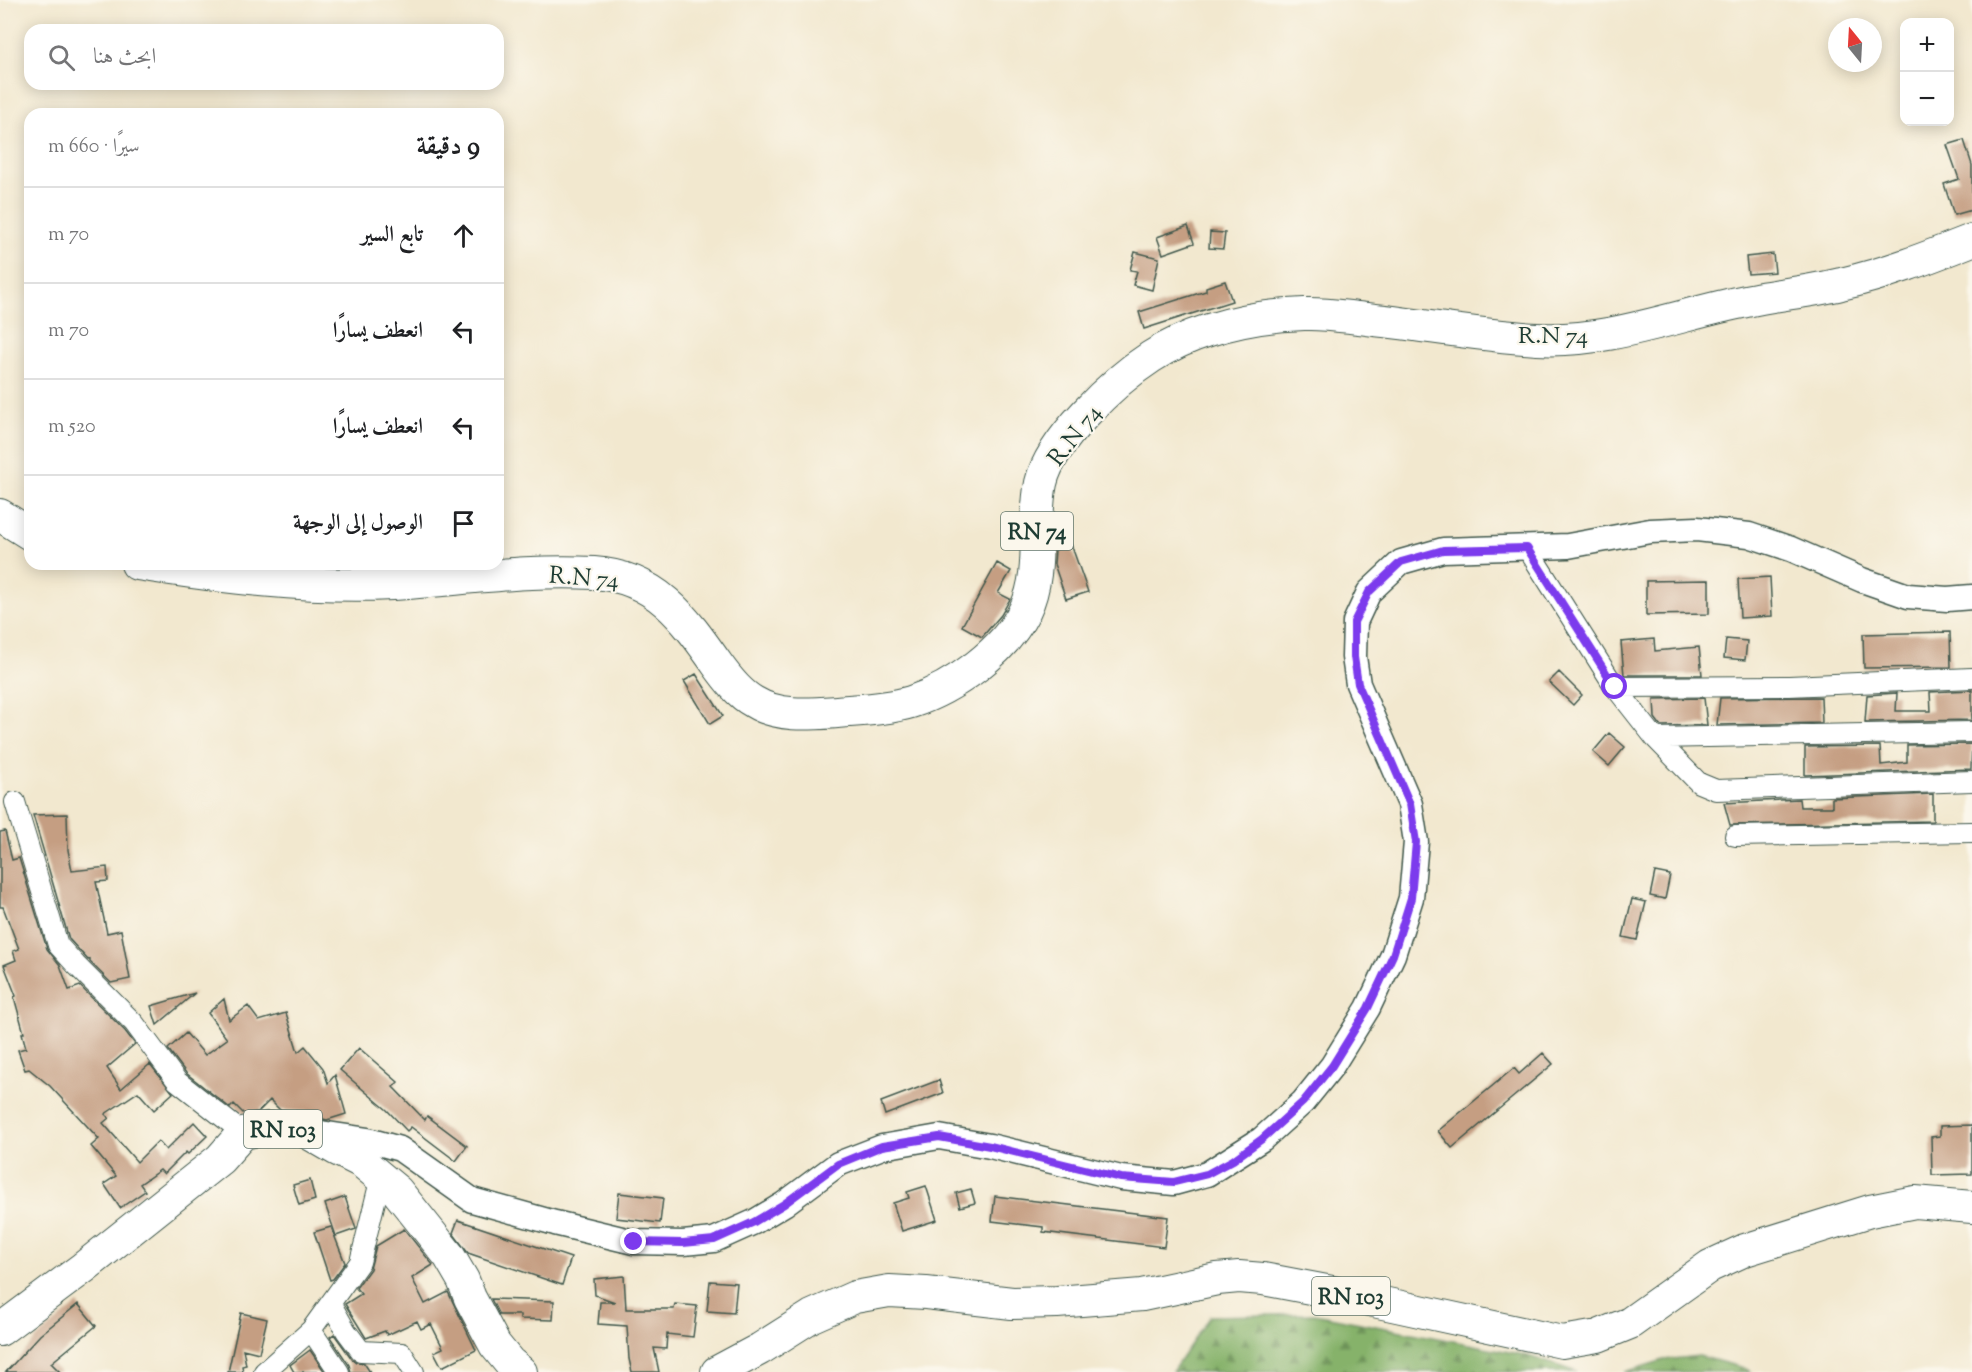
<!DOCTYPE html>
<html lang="ar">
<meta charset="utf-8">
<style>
body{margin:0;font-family:"Sorts Mill Goudy",Amiri,serif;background:#f6f6f6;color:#202124;direction:rtl}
.controls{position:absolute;right:18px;top:18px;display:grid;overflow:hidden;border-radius:12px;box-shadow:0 3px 15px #0003}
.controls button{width:54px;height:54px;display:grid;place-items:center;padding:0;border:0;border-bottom:2px solid #e0e0e0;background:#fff;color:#202124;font:30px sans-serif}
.compass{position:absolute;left:1828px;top:18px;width:54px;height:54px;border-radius:50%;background:#fff;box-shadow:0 3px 15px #0003;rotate:342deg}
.stop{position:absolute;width:18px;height:18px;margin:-14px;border:4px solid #7c3aed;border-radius:50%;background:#fff}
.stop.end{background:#7c3aed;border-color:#fff;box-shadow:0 2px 6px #0008}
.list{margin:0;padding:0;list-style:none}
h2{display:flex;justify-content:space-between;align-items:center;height:78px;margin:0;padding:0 24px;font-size:26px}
h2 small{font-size:20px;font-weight:400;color:#757577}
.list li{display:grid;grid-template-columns:39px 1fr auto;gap:18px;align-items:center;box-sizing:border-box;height:96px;padding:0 24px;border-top:2px solid #e0e0e0}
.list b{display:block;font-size:22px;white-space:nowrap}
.list em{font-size:20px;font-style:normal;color:#757577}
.icon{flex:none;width:33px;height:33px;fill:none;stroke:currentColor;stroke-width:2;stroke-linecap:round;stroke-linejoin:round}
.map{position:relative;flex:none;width:1972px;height:1372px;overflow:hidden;direction:ltr}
.search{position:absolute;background:#fff;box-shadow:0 3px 15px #0003;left:24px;top:24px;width:480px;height:66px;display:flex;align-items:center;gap:15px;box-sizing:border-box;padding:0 21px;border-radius:18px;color:#757577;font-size:22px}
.panel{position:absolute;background:#fff;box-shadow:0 3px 15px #0003;left:24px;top:108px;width:480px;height:462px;border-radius:18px;direction:rtl}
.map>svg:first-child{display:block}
</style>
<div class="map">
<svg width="1972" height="1372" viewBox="0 0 1972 1372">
<defs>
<pattern id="forest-firs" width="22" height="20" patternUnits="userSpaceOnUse" patternTransform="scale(1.5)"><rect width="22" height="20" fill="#86b26b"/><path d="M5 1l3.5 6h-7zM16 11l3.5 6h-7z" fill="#6d9259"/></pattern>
</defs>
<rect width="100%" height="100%" fill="#fbf7ec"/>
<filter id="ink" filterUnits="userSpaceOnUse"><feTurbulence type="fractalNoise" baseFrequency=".0167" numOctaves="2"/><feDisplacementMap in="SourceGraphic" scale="12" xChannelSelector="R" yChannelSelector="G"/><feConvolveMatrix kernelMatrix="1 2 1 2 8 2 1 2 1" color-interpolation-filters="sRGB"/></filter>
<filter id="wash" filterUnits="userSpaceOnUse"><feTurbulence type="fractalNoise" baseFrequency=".008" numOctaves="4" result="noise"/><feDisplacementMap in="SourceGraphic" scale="24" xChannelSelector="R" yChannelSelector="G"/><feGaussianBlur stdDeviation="1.35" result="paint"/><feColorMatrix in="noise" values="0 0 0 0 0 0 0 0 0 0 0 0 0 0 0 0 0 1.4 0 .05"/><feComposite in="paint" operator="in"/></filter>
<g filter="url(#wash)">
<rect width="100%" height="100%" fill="#f2e8cf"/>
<path fill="url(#forest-firs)" stroke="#527850" stroke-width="1.5" d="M1314 1314 1525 1355 1577 1372H1172L1210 1316Z
M1699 1356 1744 1368 1751 1372H1625L1664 1360Z"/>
<g id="blocks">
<path fill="#c59e82" d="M1964 140 1972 165V210L1954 215 1944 184 1959 179 1947 145Z
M1188 226 1194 243 1163 254 1157 237Z
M1210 232 1225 233 1223 249 1209 248Z
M1135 252 1159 258 1152 290 1133 285 1137 271 1130 270Z
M1773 254 1775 272 1748 274 1746 257Z
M1225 281 1232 301 1144 329 1139 312 1206 291V287Z
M1071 544 1088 592 1066 599 1054 564 1055 550Z
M997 563 1011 571 998 593 1010 599 1001 615 982 637 962 626Z
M1770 577 1772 616 1740 618 1738 579Z
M1709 580V614L1646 615V581Z
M1950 632 1951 667 1864 668 1863 634Z
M1654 639 1655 651 1699 647 1702 675H1624L1621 642Z
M1726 639 1747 641 1745 660 1724 658Z
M1559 672 1582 695 1573 705 1549 682Z
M696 674 723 716 710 724 684 681Z
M1972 690V720L1865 722 1867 695 1897 693 1896 711H1931L1930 692Z
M1821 697 1822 723 1717 725 1720 698Z
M1704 698 1707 725 1661 726 1655 718 1654 699Z
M1609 733 1625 747 1609 766 1593 752Z
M1972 744 1971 769 1805 775V747L1880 746 1881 765 1907 762V745Z
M1933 794V821L1730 825 1724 803 1799 799 1800 807H1832V798Z
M67 814 68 850 72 871 107 867 108 881 96 882 107 933 121 930 130 979 111 983 90 962V959L88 960 69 939 33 815Z
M5 831 12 860 19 858 47 949 60 965 69 990 80 986 125 1031 135 1044 107 1068 121 1089 150 1064 173 1093 154 1110 138 1092 105 1114 109 1118 103 1123 137 1162 158 1141 166 1150 194 1122 207 1136 188 1154 186 1152 164 1174 160 1170 140 1184 145 1191 120 1208 104 1184 116 1176 91 1146 99 1139 50 1086 29 1069 25 1070 18 1050 26 1048 22 1033H24L14 997 16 996 4 965 16 960 13 951 19 949 3 907H0V832Z
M1655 872 1670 875 1665 899 1650 896Z
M1632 899 1646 902 1637 940 1623 937Z
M195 993 157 1025 151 1006Z
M224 999 229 1020 248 1006 259 1021 286 1013 298 1052 305 1046 323 1068 328 1083 335 1075 346 1114 327 1120 319 1118 308 1112 280 1110 270 1100 258 1112 244 1114 234 1104 230 1108 186 1073 168 1049 186 1033 205 1055 227 1039 208 1013Z
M359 1048 398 1082 393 1087 425 1120 427 1116 467 1146 456 1161 411 1127 407 1131 387 1110 340 1070Z
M1543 1053 1553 1064 1452 1148 1438 1131 1514 1068 1519 1074Z
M939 1080 943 1093 885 1115 881 1102Z
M1972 1125V1174L1932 1175 1931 1137 1940 1136V1126Z
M310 1180 315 1200 299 1205 293 1185Z
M926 1186 937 1220 902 1231 893 1203 909 1198 907 1192Z
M971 1189 975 1203 960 1207 956 1193Z
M619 1193 663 1198 660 1223 616 1218Z
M995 1196 1168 1217 1164 1247 1043 1232V1227L992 1221Z
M345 1197 356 1229 336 1236 325 1204Z
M458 1220 571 1258 562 1285 468 1253 453 1233Z
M331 1227 345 1263 333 1279 330 1280 314 1232Z
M404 1229 433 1265 412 1278 425 1304 448 1292 476 1350 442 1367 434 1352 443 1348 431 1324 421 1329 417 1321 387 1335 385 1331 366 1338 345 1304 361 1294 356 1288 370 1269 376 1246Z
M624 1276 626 1309H674L675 1304 697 1306 693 1337 667 1334 666 1349 654 1348 659 1372H632L629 1359 627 1326 598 1324 600 1302H615L595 1295 594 1279Z
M710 1281 737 1283 734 1313 707 1311Z
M491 1299 554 1301 553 1320 520 1319V1315H499Z
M78 1304 96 1326 51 1363 60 1372H6L40 1335Z
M241 1313 267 1319 259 1353 243 1349 246 1365 242 1366 243 1372H228Z
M334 1334 352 1359 356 1362 364 1363 370 1372H351L349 1365 330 1337Z
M310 1350 325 1372H294L290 1365Z"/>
</g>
</g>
<g filter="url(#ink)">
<use href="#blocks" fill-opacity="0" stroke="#3f574b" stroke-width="1.5"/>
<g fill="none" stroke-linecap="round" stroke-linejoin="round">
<g stroke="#3f574b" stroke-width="22">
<path id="minor" d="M1527 548 1615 687 1655 738 1699 783 1716 790 1972 781
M1615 687 1789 686 1972 678
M1655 738 1972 732
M15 802 58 945 76 965 134 1023 177 1081 243 1133
M1735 836 1972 832
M331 1304 346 1331 361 1351 402 1353 414 1372
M311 1330 339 1372
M264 1372 311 1330 360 1262 381 1177"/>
</g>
<g stroke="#3f574b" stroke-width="27">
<path id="tertiary" d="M314 1132 368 1140 400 1149 472 1200 555 1223 634 1242 683 1243 714 1240 754 1222 784 1204 838 1164 882 1147 939 1137 990 1146 1121 1178 1174 1183 1207 1174 1262 1139 1303 1102 1332 1066 1368 1008 1393 955 1411 898 1416 842 1410 804 1358 684 1354 657 1355 622 1369 592 1401 562 1443 550 1568 546 1650 531 1697 529 1749 535 1791 549 1862 580 1908 596 1947 599 1972 597"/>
</g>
<g stroke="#3f574b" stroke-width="34">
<path id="primary" d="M0 515 30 534
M137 564C221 577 306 588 392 584 459 580 527 569 594 573 656 577 684 617 717 664 727 678 739 694 754 702 778 717 810 714 837 712 861 710 888 709 911 702 954 688 1005 651 1025 610 1044 571 1032 524 1041 483 1051 440 1114 381 1151 357 1168 346 1190 336 1209 330 1240 320 1271 315 1304 314 1325 313 1346 317 1367 319 1424 325 1480 336 1537 339 1608 343 1677 315 1746 301 1777 294 1810 292 1841 284 1886 274 1929 257 1972 240
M0 1330 83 1268 220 1159 243 1133 269 1128 291 1129 305 1131 336 1149 362 1162 397 1191 449 1256 463 1280 470 1298 495 1345 509 1362 521 1372
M717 1372 760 1349 812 1316 855 1297 889 1291 926 1293 1012 1303 1057 1302 1142 1295 1217 1279 1239 1277 1263 1279 1337 1293 1562 1342 1598 1336 1630 1323 1710 1266 1745 1250 1870 1211 1915 1202 1972 1207"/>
</g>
<use href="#minor" stroke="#fff" stroke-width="20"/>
<use href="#tertiary" stroke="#fff" stroke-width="24"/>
<use href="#primary" stroke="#fff" stroke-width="32"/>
</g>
</g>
<g fill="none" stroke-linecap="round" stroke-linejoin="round" filter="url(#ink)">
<path stroke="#7c3aed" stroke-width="8" d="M634 1242 683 1243 714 1240 754 1222 784 1204 838 1164 882 1146 939 1137 990 1146 1121 1178 1174 1182 1207 1174 1233 1160 1262 1139 1303 1102 1332 1066 1368 1008 1393 955 1411 898 1416 842 1410 804 1358 684 1354 657V622L1369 592 1401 562 1443 550 1527 548 1615 687"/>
</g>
<g text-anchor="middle" stroke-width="4.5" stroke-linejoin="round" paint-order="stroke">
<g fill="#fbf7ec" stroke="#61756b" stroke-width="1.5">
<rect x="1001" y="512" width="72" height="38" rx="4.5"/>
<rect x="244" y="1110" width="78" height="38" rx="4.5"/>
<rect x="1312" y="1277" width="78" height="38" rx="4.5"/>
</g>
<g font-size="22" font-weight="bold" fill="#1f3d34">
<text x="1037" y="539">RN 74</text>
<text x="283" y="1137">RN 103</text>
<text x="1351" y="1304">RN 103</text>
</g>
<g font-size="24" fill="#1f3d34" stroke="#fbf7ec">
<text x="1553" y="343">R.N 74</text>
<text transform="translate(1074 435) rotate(-52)" y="8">R.N 74</text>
<text transform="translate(584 577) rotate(4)" y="8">R.N 74</text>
</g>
</g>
</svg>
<div class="controls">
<button>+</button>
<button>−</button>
</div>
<svg class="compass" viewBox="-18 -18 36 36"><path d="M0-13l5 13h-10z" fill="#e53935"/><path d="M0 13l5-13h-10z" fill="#757577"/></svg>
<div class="stop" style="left:1615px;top:687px"></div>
<div class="stop end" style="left:634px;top:1242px"></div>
<div class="search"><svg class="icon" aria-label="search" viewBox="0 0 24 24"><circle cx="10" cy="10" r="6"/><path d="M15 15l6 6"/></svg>ابحث هنا</div>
<section class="panel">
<h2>9 دقيقة<small>سيرًا · 660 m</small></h2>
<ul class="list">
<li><svg class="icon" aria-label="ahead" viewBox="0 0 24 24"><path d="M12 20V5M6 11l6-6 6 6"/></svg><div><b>تابع السير</b></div><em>70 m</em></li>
<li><svg class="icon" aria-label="left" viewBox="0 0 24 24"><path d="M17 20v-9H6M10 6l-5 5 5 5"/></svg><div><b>انعطف يسارًا</b></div><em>70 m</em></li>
<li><svg class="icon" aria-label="left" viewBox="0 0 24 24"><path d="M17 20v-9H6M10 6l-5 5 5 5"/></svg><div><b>انعطف يسارًا</b></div><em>520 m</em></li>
<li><svg class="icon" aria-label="arrive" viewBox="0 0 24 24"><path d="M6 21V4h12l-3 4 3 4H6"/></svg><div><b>الوصول إلى الوجهة</b></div></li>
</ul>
</section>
</div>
